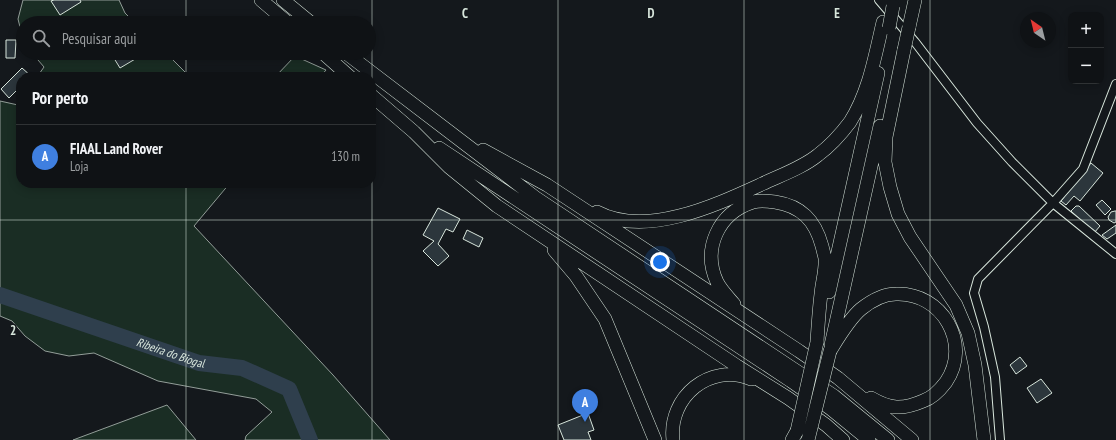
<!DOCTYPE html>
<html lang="pt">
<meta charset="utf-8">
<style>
body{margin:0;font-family:"PT Sans Narrow",sans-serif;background:#181b1e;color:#f1f3f6}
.controls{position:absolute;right:12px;top:12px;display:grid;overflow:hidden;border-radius:8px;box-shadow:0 2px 10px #0003}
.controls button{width:36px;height:36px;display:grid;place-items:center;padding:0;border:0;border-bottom:1px solid #2f3234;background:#0f1215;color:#f1f3f6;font:20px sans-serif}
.compass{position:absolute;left:1020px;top:12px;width:36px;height:36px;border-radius:50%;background:#0f1215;box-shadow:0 2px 10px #0003;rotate:325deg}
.you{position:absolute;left:660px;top:262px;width:14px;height:14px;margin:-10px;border:3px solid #fff;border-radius:50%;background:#1a73e8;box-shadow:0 0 0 6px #1a73e833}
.badge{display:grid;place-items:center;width:26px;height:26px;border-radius:50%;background:#2563eb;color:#fff;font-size:13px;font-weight:700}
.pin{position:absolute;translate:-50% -33px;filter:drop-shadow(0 1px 2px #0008)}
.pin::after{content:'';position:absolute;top:21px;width:14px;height:12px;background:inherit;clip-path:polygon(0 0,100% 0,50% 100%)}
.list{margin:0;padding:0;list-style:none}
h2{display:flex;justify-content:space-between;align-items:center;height:52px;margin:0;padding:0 16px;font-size:17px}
h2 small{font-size:13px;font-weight:400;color:#9b9ea0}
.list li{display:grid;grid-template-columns:26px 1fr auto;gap:12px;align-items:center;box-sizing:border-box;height:64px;padding:0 16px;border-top:1px solid #2f3234}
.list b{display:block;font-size:15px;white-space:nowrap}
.list p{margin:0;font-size:13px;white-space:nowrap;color:#9b9ea0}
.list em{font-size:13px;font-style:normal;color:#9b9ea0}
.icon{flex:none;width:22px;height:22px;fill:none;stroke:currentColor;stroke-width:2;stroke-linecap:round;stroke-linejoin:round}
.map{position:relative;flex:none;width:1116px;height:440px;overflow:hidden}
.search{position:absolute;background:#0f1215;box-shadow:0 2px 10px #0003;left:16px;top:16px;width:360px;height:44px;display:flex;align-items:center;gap:10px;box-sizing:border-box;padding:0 14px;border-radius:22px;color:#9b9ea0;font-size:15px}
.panel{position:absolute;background:#0f1215;box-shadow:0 2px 10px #0003;left:16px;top:72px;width:360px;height:116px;border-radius:16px}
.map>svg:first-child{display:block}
</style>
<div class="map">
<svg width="1116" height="440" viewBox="0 0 1116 440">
<rect width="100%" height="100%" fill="#14181c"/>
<path fill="#1a2d24" stroke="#939e99" d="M23 0H119L125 13 135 23H23V39L18 19Z
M32 53H166L190 77H37L44 67Z
M295 56 326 70 320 77H275Z
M21 100V183H230L194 226 333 375 390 440H245L246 436 272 412 256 399 158 381 94 353 69 356 45 351 25 336 12 321 0 316V101L18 105Z
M167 405 196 440H73Z"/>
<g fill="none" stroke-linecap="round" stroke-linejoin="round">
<path stroke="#2f3f4d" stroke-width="16" id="s1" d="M0 295 199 363 242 368 289 389 310 440"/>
</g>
<path fill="#2c363c" stroke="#d8e6dc" d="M54 0H80L81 2 60 15 51 1Z
M6 40H16L15 58H6Z
M114 53H141L142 55 120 68 112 55Z
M22 68 31 76 21 77V86L9 98 1 89Z
M1091 163 1103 173 1080 201 1074 196 1066 205 1061 201Z
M1102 200 1111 209 1105 215 1096 205Z
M1076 206H1079L1100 226 1094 233 1071 211Z
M438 208 460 219 453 232 446 229 438 244 449 256 438 266 423 251 434 241 423 235Z
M1115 211H1116V222L1114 223 1109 220 1108 217 1111 212Z
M1116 225V233L1107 239 1102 235Z
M467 230 483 238 479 247 463 239Z
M1020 357 1027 366 1016 374 1010 365Z
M1041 379 1052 393 1037 403 1027 388Z
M588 413 594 430 588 432 591 440H564L558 425Z"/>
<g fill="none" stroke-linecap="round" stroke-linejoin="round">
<g stroke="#d8e6dc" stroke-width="10">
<path id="street" d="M879 0 915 42 977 123 1012 162 1053 203 1116 254
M1000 440 995 377 984 327 974 293 978 279 1053 203 1083 169 1116 84"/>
</g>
<g stroke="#d8e6dc" stroke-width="14">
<path id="primary" d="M261 0 288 23
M283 0 311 23
M887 1V0
M909 27 915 0
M904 50 886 137 885 162 890 187 898 214 910 237 956 305 968 333 975 365 984 440
M323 53 350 77
M346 53 536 198 834 396 888 440
M371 95 414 132 449 167 497 206 737 366 788 398 826 425 843 440
M439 148 791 381 831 409 869 440
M483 150 547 185 799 351 838 378 912 440
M597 212C646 238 716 205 762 184 781 175 802 168 818 155 830 146 841 134 850 122 869 92 875 56 883 22
M554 250 576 276 605 319 655 440
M829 292 878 73
M734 304C728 297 721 290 717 282 702 249 718 213 753 202 760 200 768 201 775 202 801 206 815 220 822 246 823 250 824 254 825 258 826 270 822 282 821 294 819 310 818 326 817 342
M831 345 880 126
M830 351C838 338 849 319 861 309 871 301 883 294 896 294 942 292 972 344 946 382 940 390 932 398 923 401 902 410 890 409 871 398
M673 440C668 397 710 362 751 379
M792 440 797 431"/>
</g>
<use href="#street" stroke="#14181c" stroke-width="8"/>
<use href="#primary" stroke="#14181c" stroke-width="13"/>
<g stroke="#d8e6dc" stroke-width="14" stroke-linecap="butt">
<path id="primary-bridge" d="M889 28 893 6
M904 50 909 27
M797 431 817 342
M808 440 830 351"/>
</g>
<use href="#primary-bridge" stroke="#14181c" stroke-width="13"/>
</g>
<path fill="none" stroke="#d8e6dc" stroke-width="1" stroke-opacity="0.55" d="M186 0V23M372 0V440M558 0V440M744 0V440M930 0V440M186 53V77M186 183V440M0 220H1116"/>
<g text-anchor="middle" stroke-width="3" stroke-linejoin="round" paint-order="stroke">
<g font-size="12" font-style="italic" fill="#d8e6dc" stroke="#14181c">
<text dy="4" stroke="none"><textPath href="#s1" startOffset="180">Ribeira do Biogal</textPath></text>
</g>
</g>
<g font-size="13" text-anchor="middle" font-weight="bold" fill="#d8e6dc" stroke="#14181c" stroke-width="3" stroke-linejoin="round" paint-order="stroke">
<text x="465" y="18">C</text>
<text x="651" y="18">D</text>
<text x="837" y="18">E</text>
<text x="13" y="335">2</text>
</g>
</svg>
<div class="controls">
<button>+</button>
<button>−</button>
</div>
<svg class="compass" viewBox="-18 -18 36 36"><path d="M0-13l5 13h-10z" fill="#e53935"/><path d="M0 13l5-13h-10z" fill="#9b9ea0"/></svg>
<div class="you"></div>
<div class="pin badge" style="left:585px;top:422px;background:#3f7fe0">A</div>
<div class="search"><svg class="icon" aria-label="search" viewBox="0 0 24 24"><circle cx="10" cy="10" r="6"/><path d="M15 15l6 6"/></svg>Pesquisar aqui</div>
<section class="panel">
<h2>Por perto<small></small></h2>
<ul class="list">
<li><span class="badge" style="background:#3f7fe0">A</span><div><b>FIAAL Land Rover</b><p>Loja</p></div><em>130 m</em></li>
</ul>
</section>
</div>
